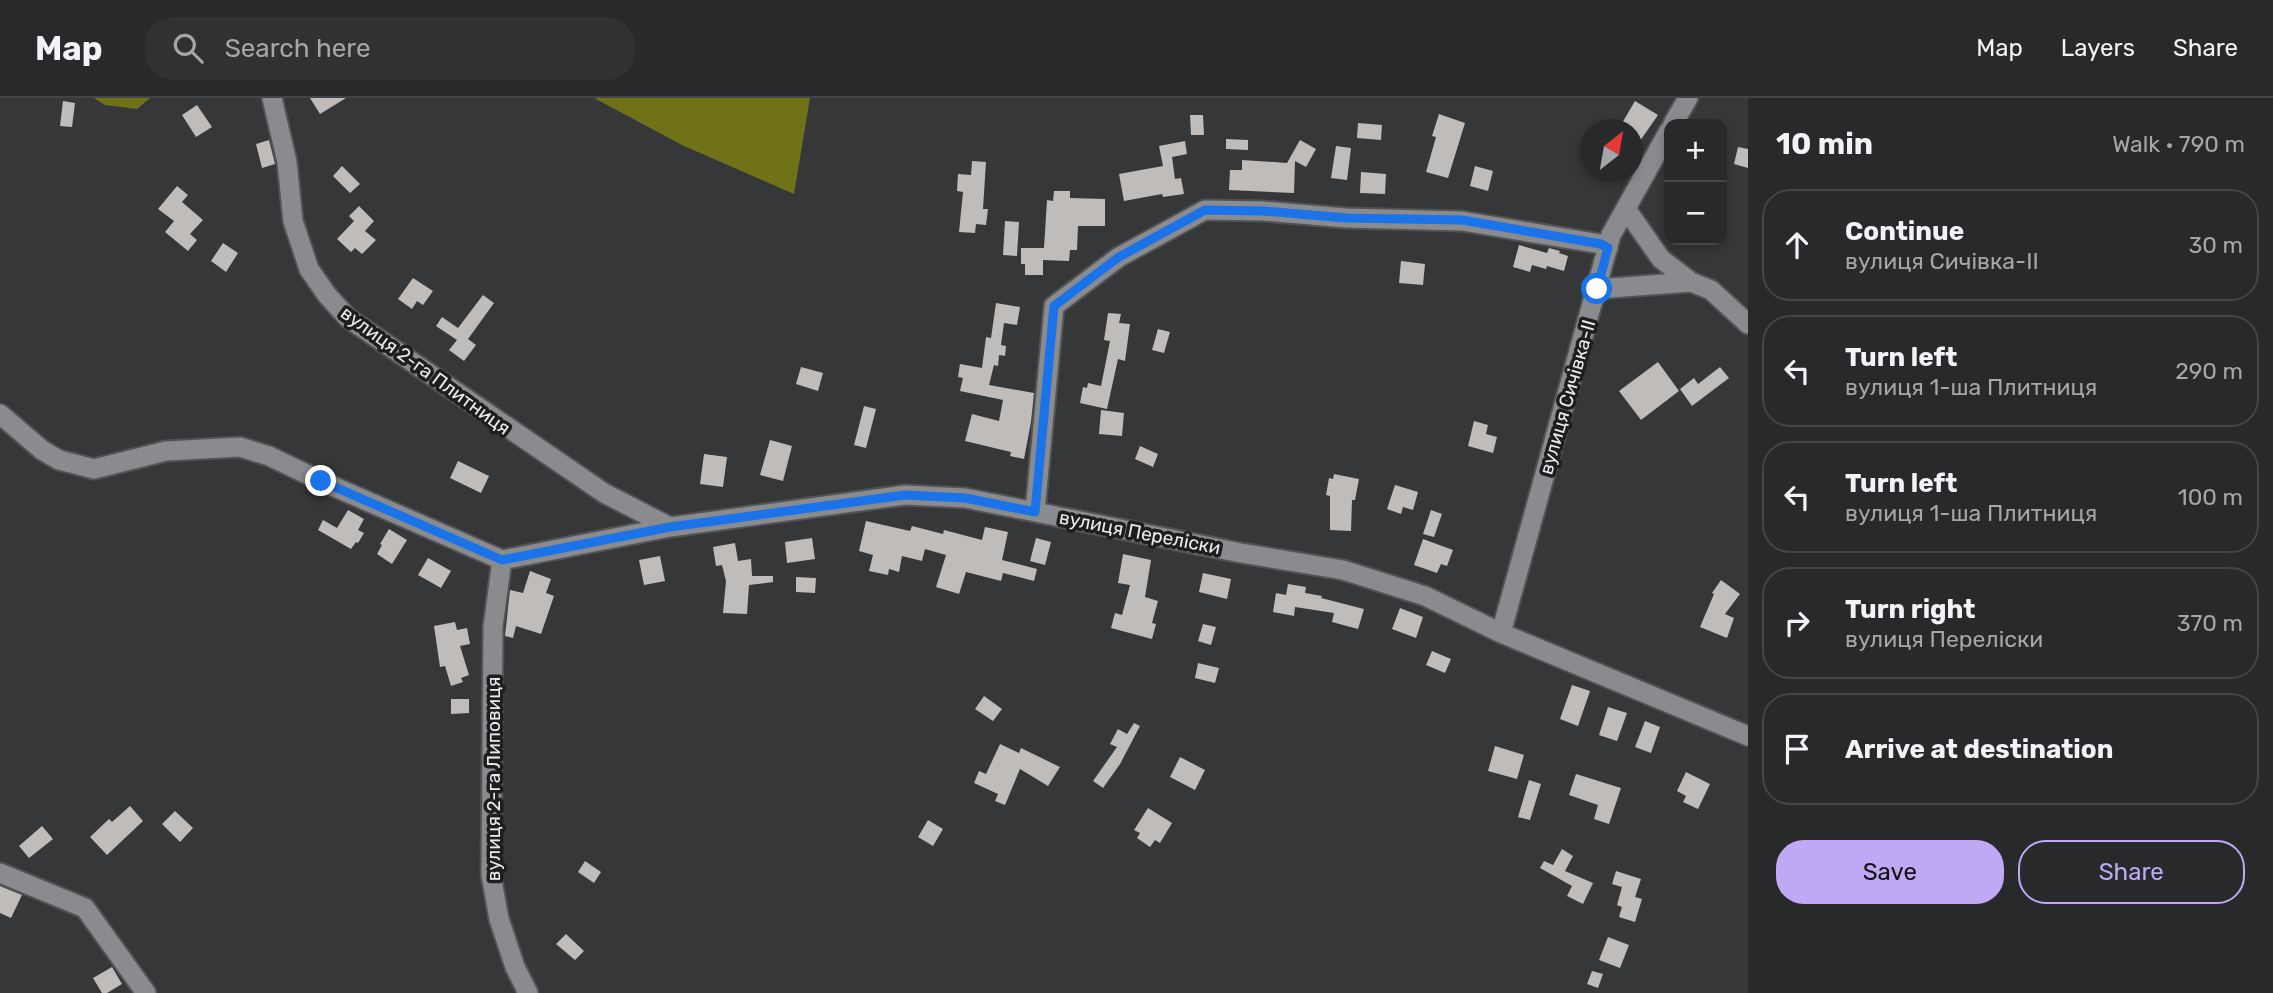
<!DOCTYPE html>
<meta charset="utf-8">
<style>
body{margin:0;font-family:Rubik,sans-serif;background:#303133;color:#f1f3f6}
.controls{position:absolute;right:21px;top:21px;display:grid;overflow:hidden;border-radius:14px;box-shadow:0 4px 10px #0003}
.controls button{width:63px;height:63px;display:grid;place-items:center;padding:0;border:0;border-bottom:2px solid #444547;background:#28292b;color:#f1f3f6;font:35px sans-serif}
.compass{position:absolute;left:1580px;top:21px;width:63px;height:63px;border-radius:50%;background:#28292b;box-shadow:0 4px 10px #0003;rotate:31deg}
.stop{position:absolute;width:21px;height:21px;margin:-16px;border:5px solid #1a73e8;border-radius:50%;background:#fff}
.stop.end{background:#1a73e8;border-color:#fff;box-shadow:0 2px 7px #0008}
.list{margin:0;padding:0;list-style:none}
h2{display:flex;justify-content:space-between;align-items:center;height:91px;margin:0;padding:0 28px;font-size:30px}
h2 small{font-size:23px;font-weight:400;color:#a5a6a9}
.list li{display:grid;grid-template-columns:46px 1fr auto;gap:21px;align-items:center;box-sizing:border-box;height:112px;margin:0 14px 14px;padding:0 14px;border:2px solid #444547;border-radius:28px}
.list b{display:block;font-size:26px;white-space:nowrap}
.list p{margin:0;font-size:23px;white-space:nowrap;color:#a5a6a9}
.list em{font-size:23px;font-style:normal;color:#a5a6a9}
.actions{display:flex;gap:14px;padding:21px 28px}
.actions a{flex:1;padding:16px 0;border:2px solid #bfa9f4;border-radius:28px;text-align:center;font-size:24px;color:#bfa9f4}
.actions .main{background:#bfa9f4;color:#111}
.icon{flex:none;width:38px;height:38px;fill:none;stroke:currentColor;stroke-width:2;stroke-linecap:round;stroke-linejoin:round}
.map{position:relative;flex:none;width:1748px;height:895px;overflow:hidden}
header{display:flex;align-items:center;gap:42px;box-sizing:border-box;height:98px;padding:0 35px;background:#28292b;border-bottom:2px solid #444547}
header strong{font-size:33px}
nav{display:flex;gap:38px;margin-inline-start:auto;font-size:24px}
.search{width:490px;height:63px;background:#303133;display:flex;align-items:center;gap:18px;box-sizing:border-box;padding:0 24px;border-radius:28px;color:#a5a6a9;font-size:26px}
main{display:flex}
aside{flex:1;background:#28292b}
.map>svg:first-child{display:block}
</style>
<header>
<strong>Map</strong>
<div class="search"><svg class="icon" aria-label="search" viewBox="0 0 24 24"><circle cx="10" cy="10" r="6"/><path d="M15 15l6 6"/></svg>Search here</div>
<nav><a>Map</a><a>Layers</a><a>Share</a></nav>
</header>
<main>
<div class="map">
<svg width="1748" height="895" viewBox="0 0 1748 895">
<rect width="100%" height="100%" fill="#363739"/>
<path fill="#707218" d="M94 0H150L137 11 105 7Z
M594 0H810L794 96 682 47Z"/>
<path fill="#bfbcba" d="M310 0H346L320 16Z
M63 3 75 5 72 29 60 28Z
M1635 3 1658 17 1633 53V32H1618Z
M197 7 212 29 196 39 182 17Z
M1439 16 1465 25 1448 80 1426 74 1436 39 1432 38Z
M1190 17H1203L1204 37H1191Z
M1358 25 1382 27 1381 42 1357 40Z
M1226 41 1248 42V52L1226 51Z
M269 42 275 66 262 70 256 46Z
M1300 42 1316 51 1306 69 1295 63 1294 95 1229 92 1230 72H1242V62L1287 65Z
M1185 43 1187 56 1172 59 1175 81 1181 80 1184 96 1163 99 1162 96 1124 103 1119 76 1163 68 1159 48Z
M1336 48 1351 50 1347 82 1331 80Z
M1738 49 1748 51V70L1734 66Z
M972 63 986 64 983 111H988L986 127 976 126 975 135 959 134 963 94 957 93 958 76 971 77Z
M342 68 360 86 350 95 333 78Z
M1475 68 1493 73 1488 93 1470 88Z
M1361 74 1386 76 1385 96 1360 95Z
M177 88 188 97 182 104 203 122 190 136 197 142 188 153 165 134 174 123 158 111Z
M1054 93H1070V100L1105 101V128H1078L1077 152H1070L1069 163 1043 162V177H1025V166H1021V150H1044L1047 102 1053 103Z
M359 108 374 123 365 133 376 142 362 156 355 150 351 154 337 141 354 123 349 118Z
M1005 123 1019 124 1017 158 1003 157Z
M223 145 238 155 226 174 211 163Z
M1519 147 1547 155 1549 150 1560 153 1559 155 1568 158 1564 173 1547 168 1546 171 1532 167 1530 174 1513 169Z
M1401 163 1425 166 1423 187 1399 185Z
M413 180 433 193 423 207 417 203 412 211 398 201Z
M483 197 494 205 468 241 476 247 464 263 449 252 457 242 436 228 442 219 458 230Z
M996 205 1020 209 1017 227 1004 225 1001 247 1006 248 1005 258 999 257 998 268 994 267 989 287 1034 295 1031 324 1024 361 1010 358 1011 354 965 343 972 316 999 323 1003 302 960 293 963 280 958 279 960 266 982 270 986 239 991 240Z
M1108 215 1121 216 1119 225 1130 226 1125 263 1118 261 1107 311 1080 305 1083 289 1087 290 1088 285 1101 288 1110 243 1104 242Z
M1158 231 1170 234 1164 255 1152 252Z
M1658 264 1679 293 1641 322 1619 293Z
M801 269 823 275 818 293 796 286Z
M1720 269 1729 280 1692 308 1680 291 1694 280 1698 286Z
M864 308 876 311 866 350 854 347Z
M1101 312 1124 315 1122 338 1099 336Z
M1474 323 1488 327 1486 336 1497 339 1493 355 1468 348Z
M770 342 792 348 783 383 760 377Z
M1140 348 1158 356 1153 369 1135 361Z
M704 356 727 359 723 389 700 386Z
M458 363 489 378 481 395 450 380Z
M1334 376 1359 381 1355 402H1352L1351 433 1330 432V398L1326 397 1329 380 1333 381Z
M1395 387 1418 394 1413 412 1403 409 1401 416 1387 411Z
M348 412 364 421 358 432 364 435 358 445 356 444 351 451 318 432 323 422 337 430Z
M1431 412 1442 416 1434 439 1423 436Z
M866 423 910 433 912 428 943 436 944 432 982 442 985 429 1008 434 1002 462 1037 471 1034 483 1003 475 1001 483 966 474 959 496 936 489 946 457 925 451 922 463 902 458 899 474 889 471 888 477 869 473 873 457 859 453Z
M389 431 407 442 392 466 377 456 382 447 380 446Z
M812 440 815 461 787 465 785 444Z
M1036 440 1051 444 1045 467 1030 463Z
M1423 441 1453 452 1447 468 1441 466 1437 475 1414 467Z
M735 445 738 463 751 461 752 478H773V484L749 487 747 516 723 515 726 483 722 467 716 468 713 449Z
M1123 456 1151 462 1145 499 1158 503 1152 525 1156 526 1152 541 1111 530 1115 515 1122 517 1130 487 1118 485Z
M660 458 665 483 644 487 639 462Z
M428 460 451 473 441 490 418 477Z
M530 473 551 481 546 495 554 498 541 536 516 528 513 540 505 538 510 492 523 495Z
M1203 475 1231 481 1227 501 1199 494Z
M796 479 816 480 815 495 796 494Z
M1721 482 1740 496 1725 516 1734 520 1727 540 1700 529 1714 496 1712 495Z
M1288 486 1306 489 1305 495 1322 498 1321 500 1364 511 1358 531 1332 524 1334 515 1295 509 1294 518 1273 514 1276 495 1286 497Z
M1400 510 1423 519 1416 540 1392 531Z
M455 524 457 532 467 530 470 546 460 548 469 577 461 580 463 584 451 588 445 568 440 569 434 528Z
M1203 526 1216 529 1211 547 1198 543Z
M1432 553 1451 561 1445 575 1426 567Z
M1198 565 1219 570 1215 585 1195 580Z
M1572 587 1590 593 1578 628 1560 621Z
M984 598 1002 611 993 623 975 611Z
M451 601H469V615L451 616Z
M1608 609 1627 615 1617 643 1599 637Z
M1645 623 1660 629 1651 655 1635 649Z
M1134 625 1140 628 1120 666 1103 690 1093 683 1117 649 1110 646 1118 631 1127 636Z
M1000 646 1019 655 1021 650 1060 669 1048 688 1020 671 1005 707 995 703 998 696 974 685 979 673 986 676Z
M1495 648 1524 657 1517 681 1488 673Z
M1180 659 1205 672 1195 692 1170 679Z
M1686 674 1710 686 1698 711 1683 704 1686 698 1677 693Z
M1576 676 1621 690 1609 726 1594 721 1598 707 1569 697Z
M1529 682 1541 686 1530 722 1518 719Z
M130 708 143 723 107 757 90 739 109 721 112 724Z
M1148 710 1172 725 1160 745 1155 742 1150 749 1137 740 1140 735 1134 732Z
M175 713 193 730 180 744 162 726Z
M928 722 943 731 933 748 918 739Z
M42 728 53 741 29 760 19 748Z
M1562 751 1573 758 1565 773 1593 785 1583 806 1567 798 1572 788 1540 770 1544 763 1553 767Z
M585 763 601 774 594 785 578 774Z
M1616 773 1641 781 1635 799 1642 801 1635 824 1619 819 1622 809 1617 807 1622 789 1612 786Z
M0 788 22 797 11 820 0 815Z
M566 836 584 853 575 862 556 846Z
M1608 839 1629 847 1620 870 1599 862Z
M112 869 122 886 107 895H102L93 880Z
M1592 873 1603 876 1598 890 1587 886Z"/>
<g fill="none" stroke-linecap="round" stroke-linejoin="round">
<g stroke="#535356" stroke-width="23">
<path id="minor" d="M272 0 287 64 293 123 309 171 327 197 348 220 604 395 670 429
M1673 26 1688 0
M1626 111 1661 161 1691 184
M1597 191 1691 184 1711 192 1748 226
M0 316 42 352 59 362 94 371 166 353 240 349 269 358 321 383 502 462 670 429 905 397 965 400 1241 455 1343 472 1425 498 1501 535 1748 638
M1035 414 1054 208 1119 159 1205 112 1263 113 1346 120 1462 123 1601 146 1608 150
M502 462 493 529 491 777 499 821 515 869 528 895
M1501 535 1611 137 1669 33
M0 775 85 810 146 895"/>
</g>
<use href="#minor" stroke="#8a8b8e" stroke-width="19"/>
</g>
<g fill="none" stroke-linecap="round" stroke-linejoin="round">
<path stroke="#1a73e8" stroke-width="9" d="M321 383 502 462 670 429 905 397 965 400 1035 414 1054 208 1119 159 1205 112 1263 113 1346 120 1462 122 1601 146 1608 150 1597 191"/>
</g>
<g text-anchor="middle" stroke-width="7" stroke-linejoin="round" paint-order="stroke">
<g font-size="19" fill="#ebebed" stroke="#1e1e20">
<text transform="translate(426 272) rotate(36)" y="7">вулиця 2-га Плитниця</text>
<text transform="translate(1567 299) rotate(-74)" y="7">вулиця Сичівка-II</text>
<text transform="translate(1140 434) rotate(11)" y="7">вулиця Переліски</text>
<text transform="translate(493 681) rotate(-90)" y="7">вулиця 2-га Липовиця</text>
</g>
</g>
</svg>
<div class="controls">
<button>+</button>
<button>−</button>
</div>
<svg class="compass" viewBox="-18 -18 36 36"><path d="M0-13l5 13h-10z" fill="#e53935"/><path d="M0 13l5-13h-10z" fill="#a5a6a9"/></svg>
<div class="stop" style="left:1597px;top:191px"></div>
<div class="stop end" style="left:321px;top:383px"></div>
</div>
<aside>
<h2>10 min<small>Walk · 790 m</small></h2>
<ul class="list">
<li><svg class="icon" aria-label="ahead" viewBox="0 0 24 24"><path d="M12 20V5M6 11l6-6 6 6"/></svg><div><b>Continue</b><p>вулиця Сичівка-II</p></div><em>30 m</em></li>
<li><svg class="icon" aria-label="left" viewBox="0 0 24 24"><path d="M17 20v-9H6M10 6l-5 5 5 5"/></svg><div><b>Turn left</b><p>вулиця 1-ша Плитниця</p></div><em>290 m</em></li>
<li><svg class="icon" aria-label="left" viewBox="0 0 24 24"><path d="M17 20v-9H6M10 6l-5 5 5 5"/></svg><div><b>Turn left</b><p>вулиця 1-ша Плитниця</p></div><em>100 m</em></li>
<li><svg class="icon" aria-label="right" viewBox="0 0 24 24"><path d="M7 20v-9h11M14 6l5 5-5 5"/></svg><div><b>Turn right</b><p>вулиця Переліски</p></div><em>370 m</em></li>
<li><svg class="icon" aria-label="arrive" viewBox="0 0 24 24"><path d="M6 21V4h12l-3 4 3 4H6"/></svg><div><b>Arrive at destination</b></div></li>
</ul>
<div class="actions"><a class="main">Save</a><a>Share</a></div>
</aside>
</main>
